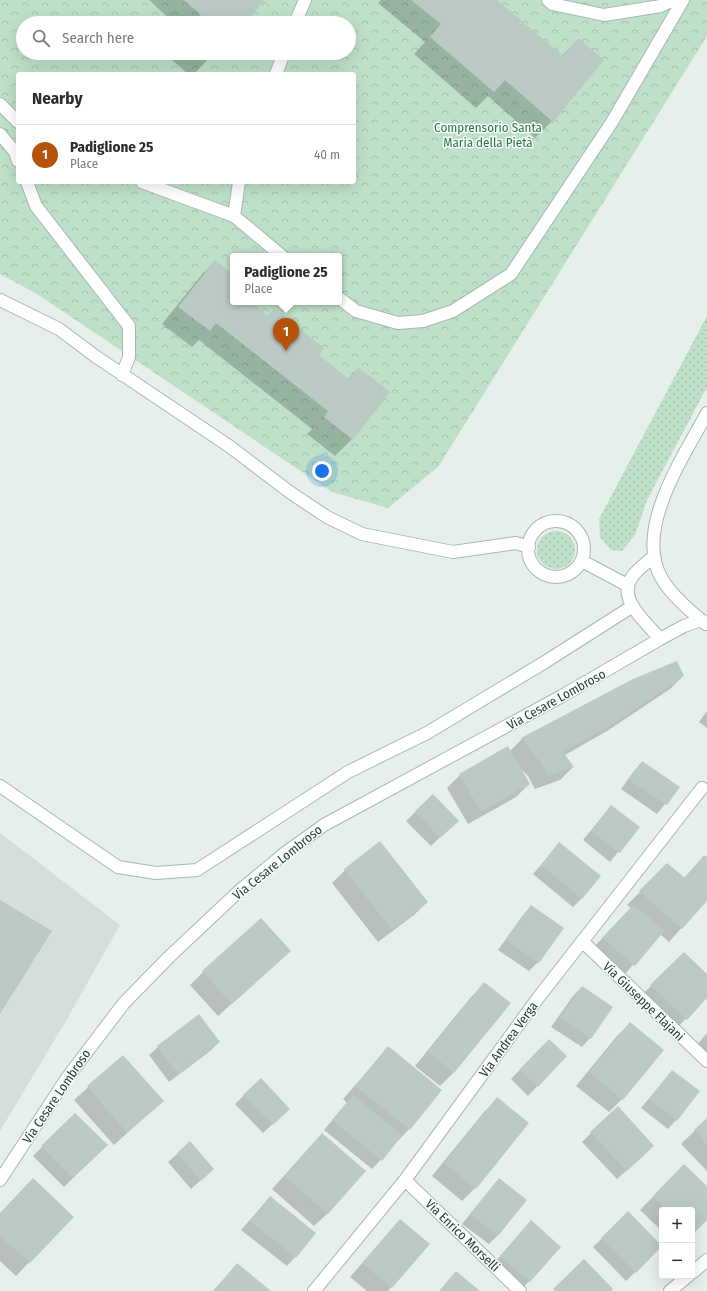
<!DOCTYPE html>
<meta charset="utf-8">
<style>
body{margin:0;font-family:"Fira Sans Condensed",sans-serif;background:#f2f2f3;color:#2b2b33}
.controls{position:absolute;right:12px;bottom:12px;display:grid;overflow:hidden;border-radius:4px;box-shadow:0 4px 16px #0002}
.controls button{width:36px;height:36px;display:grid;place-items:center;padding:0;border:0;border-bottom:1px solid #e1e1e2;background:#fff;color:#2b2b33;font:20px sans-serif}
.you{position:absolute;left:322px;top:471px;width:14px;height:14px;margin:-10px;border:3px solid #fff;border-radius:50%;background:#1a73e8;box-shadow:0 0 0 6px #1a73e833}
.badge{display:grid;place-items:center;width:26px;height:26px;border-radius:50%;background:#b45309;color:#fff;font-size:13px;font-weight:700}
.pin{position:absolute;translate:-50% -33px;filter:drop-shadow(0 1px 2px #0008)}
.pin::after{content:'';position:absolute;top:21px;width:14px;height:12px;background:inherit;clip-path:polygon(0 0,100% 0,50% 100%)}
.popup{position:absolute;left:230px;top:253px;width:112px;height:52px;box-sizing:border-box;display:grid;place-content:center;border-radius:4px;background:#fff;filter:drop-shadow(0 1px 3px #0005);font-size:13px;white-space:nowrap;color:#7c7c81}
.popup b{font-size:15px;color:#2b2b33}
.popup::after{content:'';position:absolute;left:50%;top:100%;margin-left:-8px;border:8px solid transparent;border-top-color:#fff}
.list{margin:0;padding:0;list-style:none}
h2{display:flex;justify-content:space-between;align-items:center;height:52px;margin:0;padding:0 16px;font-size:17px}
h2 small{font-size:13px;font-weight:400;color:#7c7c81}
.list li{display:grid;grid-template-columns:26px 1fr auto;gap:12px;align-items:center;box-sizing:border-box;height:60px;padding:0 16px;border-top:1px solid #e1e1e2}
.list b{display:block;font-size:15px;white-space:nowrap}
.list p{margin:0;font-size:13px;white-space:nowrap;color:#7c7c81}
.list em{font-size:13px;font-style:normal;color:#7c7c81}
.icon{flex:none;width:22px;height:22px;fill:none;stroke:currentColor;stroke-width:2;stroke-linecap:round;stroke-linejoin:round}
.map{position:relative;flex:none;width:707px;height:1291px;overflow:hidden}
.search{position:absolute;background:#fff;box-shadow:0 4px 16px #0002;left:16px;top:16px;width:340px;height:44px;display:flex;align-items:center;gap:10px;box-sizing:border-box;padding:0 14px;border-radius:22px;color:#7c7c81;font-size:15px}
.panel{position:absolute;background:#fff;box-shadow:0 4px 16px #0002;left:16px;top:72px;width:340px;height:112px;border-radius:4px}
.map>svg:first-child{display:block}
</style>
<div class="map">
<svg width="707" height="1291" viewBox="0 0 707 1291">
<defs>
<pattern id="grass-dots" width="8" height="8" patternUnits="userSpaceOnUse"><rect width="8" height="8" fill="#bfe0c8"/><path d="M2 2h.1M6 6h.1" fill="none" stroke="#a4c1ad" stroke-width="1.8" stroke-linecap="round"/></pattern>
<pattern id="park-crowns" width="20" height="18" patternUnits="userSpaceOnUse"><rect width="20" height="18" fill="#bfe0c8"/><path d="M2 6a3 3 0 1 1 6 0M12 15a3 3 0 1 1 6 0" fill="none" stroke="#a4c1ad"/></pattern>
</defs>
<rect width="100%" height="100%" fill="#e6efeb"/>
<path fill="#d4dfda" d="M0 833 120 925 67 1019 0 1131Z"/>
<path fill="url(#grass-dots)" d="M707 316V387L647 500 635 535 622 551 611 550 600 537 599 519Z
M537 550a19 19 0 1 1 38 0a19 19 0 1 1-38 0Z"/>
<path fill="url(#park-crowns)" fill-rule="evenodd" d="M0 0H707V36L438 467 388 508 332 492 37 294 0 274ZM23 23H349V53H23ZM18 74H354V182H18ZM233 256H339V302H233Z"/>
<path fill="#0003" d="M149 0H264L242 23H174Z
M381 0H495L562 56 578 39 552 121 535 138 488 96 476 108 414 54 425 42 378 3Z
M164 53H214L194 74H188Z
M215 261 233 275V302H249L267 317 274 310 317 355 348 379 358 368 389 393 352 439 335 456 307 434 312 429 199 340 192 347 162 324 199 278Z
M683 676 670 689 607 731 565 755 573 767 560 780 535 789 528 776 518 766 529 784 516 797 468 824 447 788 460 775 510 751 522 739Z
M707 711V728L699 722Z
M642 762 679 787 657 814 621 789 634 771Z
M433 795 448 829 431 846 406 821Z
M611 806 638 827 610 862 583 840Z
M559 844 582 898 573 907 533 874Z
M704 856 707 858V899L669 942 660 934 625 974 594 947 631 908 627 905 667 865 684 878Z
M345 870 427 902 414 915 378 942 332 883Z
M531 906 562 928 538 962 529 971 498 950 523 915Z
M684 953 707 976V997L673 1032 638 999Z
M276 964 218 1016 190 985 203 972Z
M485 984 509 1004 453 1073 440 1086 415 1066 471 997Z
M582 987 590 1038 582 1047 551 1027 573 996Z
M630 1023 622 1099 609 1112 576 1086 617 1036Z
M707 1033V1053L697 1045Z
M219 1042 210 1051 169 1082 149 1055 158 1047Z
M388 1048 409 1129 372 1169 324 1130 347 1103 343 1099Z
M540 1049 566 1056 528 1096 511 1079Z
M123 1056 162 1101 114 1145 74 1100Z
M672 1071 676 1120 668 1129 641 1108Z
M261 1079 280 1117 263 1133 235 1104Z
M498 1099 475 1188 462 1201 432 1176 484 1112Z
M75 1114 106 1145 64 1187 33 1156Z
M707 1119V1171L681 1144Z
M591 1133 644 1155 617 1179 582 1142Z
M322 1134 328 1213 314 1226 272 1189Z
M190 1143 213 1169 191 1189 168 1162Z
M684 1165 707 1188V1219L692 1233V1210H662V1231L640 1210Z
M499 1179 498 1235 489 1244 462 1224Z
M270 1197 295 1257 287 1266 241 1230Z
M628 1213 661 1247 626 1281 593 1247Z
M0 1214 72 1217 16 1276 0 1261Z
M400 1220 429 1244 388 1291H367L350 1277Z
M523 1231 560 1247 520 1291 492 1265Z
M237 1264 270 1291H213Z"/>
<path fill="#bbcac4" d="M184 0H265L244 23H193L201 15Z
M411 0H497L563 56 578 38 604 60 553 122 505 80 494 92 430 37 441 24Z
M200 53H216L208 61Z
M215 260 233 274V302H251L268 316 274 308 324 348 319 355 349 379 358 367 390 392 353 440 324 417 328 411 216 323 210 331 178 307Z
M677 661 684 676 621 719 563 752 574 767 548 776 541 763 521 738 633 679Z
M508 746 530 784 481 812 459 774Z
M642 761 680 787 667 805 629 780Z
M433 794 459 821 440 838 415 811Z
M611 805 640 827 620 853 591 831Z
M380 841 428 902 392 930 344 869Z
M559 842 601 876 582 899 541 865Z
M704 855 707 857V901L682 929 639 891 667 863 685 878Z
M0 900 52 931 0 1014Z
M531 905 564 928 539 963 506 940Z
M633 905 665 930 635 966 602 938Z
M261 918 291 951 232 1004 202 971Z
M684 952 707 974V998L687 1020 650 985Z
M484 982 511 1003 454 1073 428 1052Z
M582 986 613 1007 591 1039 560 1018Z
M199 1014 220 1042 178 1074 157 1046Z
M630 1022 664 1050 623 1100 589 1072Z
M549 1039 567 1056 538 1087 519 1070Z
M388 1046 442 1090 410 1130 355 1086Z
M123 1055 164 1101 127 1133 87 1086Z
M672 1070 700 1091 677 1121 649 1099Z
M261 1078 290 1109 273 1125 243 1095Z
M353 1095 402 1135 382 1161 332 1120Z
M497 1097 529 1123 476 1189 444 1163Z
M618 1106 654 1146 627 1171 590 1132Z
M75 1113 108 1145 73 1178 41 1146Z
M707 1118V1144L694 1130Z
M322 1133 366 1171 328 1214 284 1176Z
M190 1141 214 1169 201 1181 177 1153Z
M684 1164 707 1186V1220L692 1235V1210H667L653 1196Z
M33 1178 74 1217 30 1263 0 1236V1213Z
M499 1178 527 1200 498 1236 470 1214Z
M270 1196 316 1233 296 1258 250 1221Z
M628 1211 662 1246 636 1273 601 1238Z
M400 1219 430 1244 392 1288 362 1263Z
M531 1220 561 1247 530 1282 500 1256Z
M584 1259 613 1289 611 1291H555L553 1289Z
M237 1263 271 1291H214Z
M456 1271 480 1291H439Z"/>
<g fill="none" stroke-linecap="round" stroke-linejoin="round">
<g stroke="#a8b8b2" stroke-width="14">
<path id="minor" d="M548 0 552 4 604 15 661 6 673 0
M295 23 305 0
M276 74 284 53
M0 104 18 122
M0 134 15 152 18 161
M27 182 36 206 129 326V357L122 375
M142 182 234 216 282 256
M234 216 239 182
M339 298 356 311 398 323 423 321 453 311 511 274 612 122 683 0
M0 300 59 329 95 356 229 446 291 493 327 517 362 534 453 552 516 543 529 547
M528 549a28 28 0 1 1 56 0a28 28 0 1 1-56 0Z
M654 556C647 563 637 569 632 577 616 599 647 623 660 639
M582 561 627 585
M706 624C691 612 672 596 662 579 633 530 684 456 707 413
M0 786 118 867 156 873 197 870 348 772 427 733 545 662 633 606
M582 941 707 1061
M0 1180 67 1078 124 1003 169 957 238 892 285 853 324 825 562 696 660 639 684 626 701 620
M405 1180 520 1291
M692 1273 707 1260
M314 1291 405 1180 538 998 702 788
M670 1291 688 1276"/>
</g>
<use href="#minor" stroke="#fff" stroke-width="12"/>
</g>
<g text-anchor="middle" stroke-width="3" stroke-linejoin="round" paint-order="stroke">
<g font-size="13" fill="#2d7a4b" stroke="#f7fbf9">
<text x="488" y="132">Comprensorio Santa<tspan x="488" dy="15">Maria della Pietà</tspan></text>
</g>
<g font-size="13" fill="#24423a" stroke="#f7fbf9">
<text transform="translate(556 699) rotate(-29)" y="5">Via Cesare Lombroso</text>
<text transform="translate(277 862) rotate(-39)" y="5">Via Cesare Lombroso</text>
<text transform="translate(644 1001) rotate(44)" y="5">Via Giuseppe Flajani</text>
<text transform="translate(508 1039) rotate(-54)" y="5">Via Andrea Verga</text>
<text transform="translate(56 1096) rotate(-56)" y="5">Via Cesare Lombroso</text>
<text transform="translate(463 1235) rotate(44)" y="5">Via Enrico Morselli</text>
</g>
</g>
</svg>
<div class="controls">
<button>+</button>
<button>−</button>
</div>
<div class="you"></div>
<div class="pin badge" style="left:286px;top:351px">1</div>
<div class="popup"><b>Padiglione 25</b>Place</div>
<div class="search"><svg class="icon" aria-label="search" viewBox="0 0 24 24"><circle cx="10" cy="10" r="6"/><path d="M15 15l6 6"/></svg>Search here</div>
<section class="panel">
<h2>Nearby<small></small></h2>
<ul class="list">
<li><span class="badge">1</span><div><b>Padiglione 25</b><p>Place</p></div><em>40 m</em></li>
</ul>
</section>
</div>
